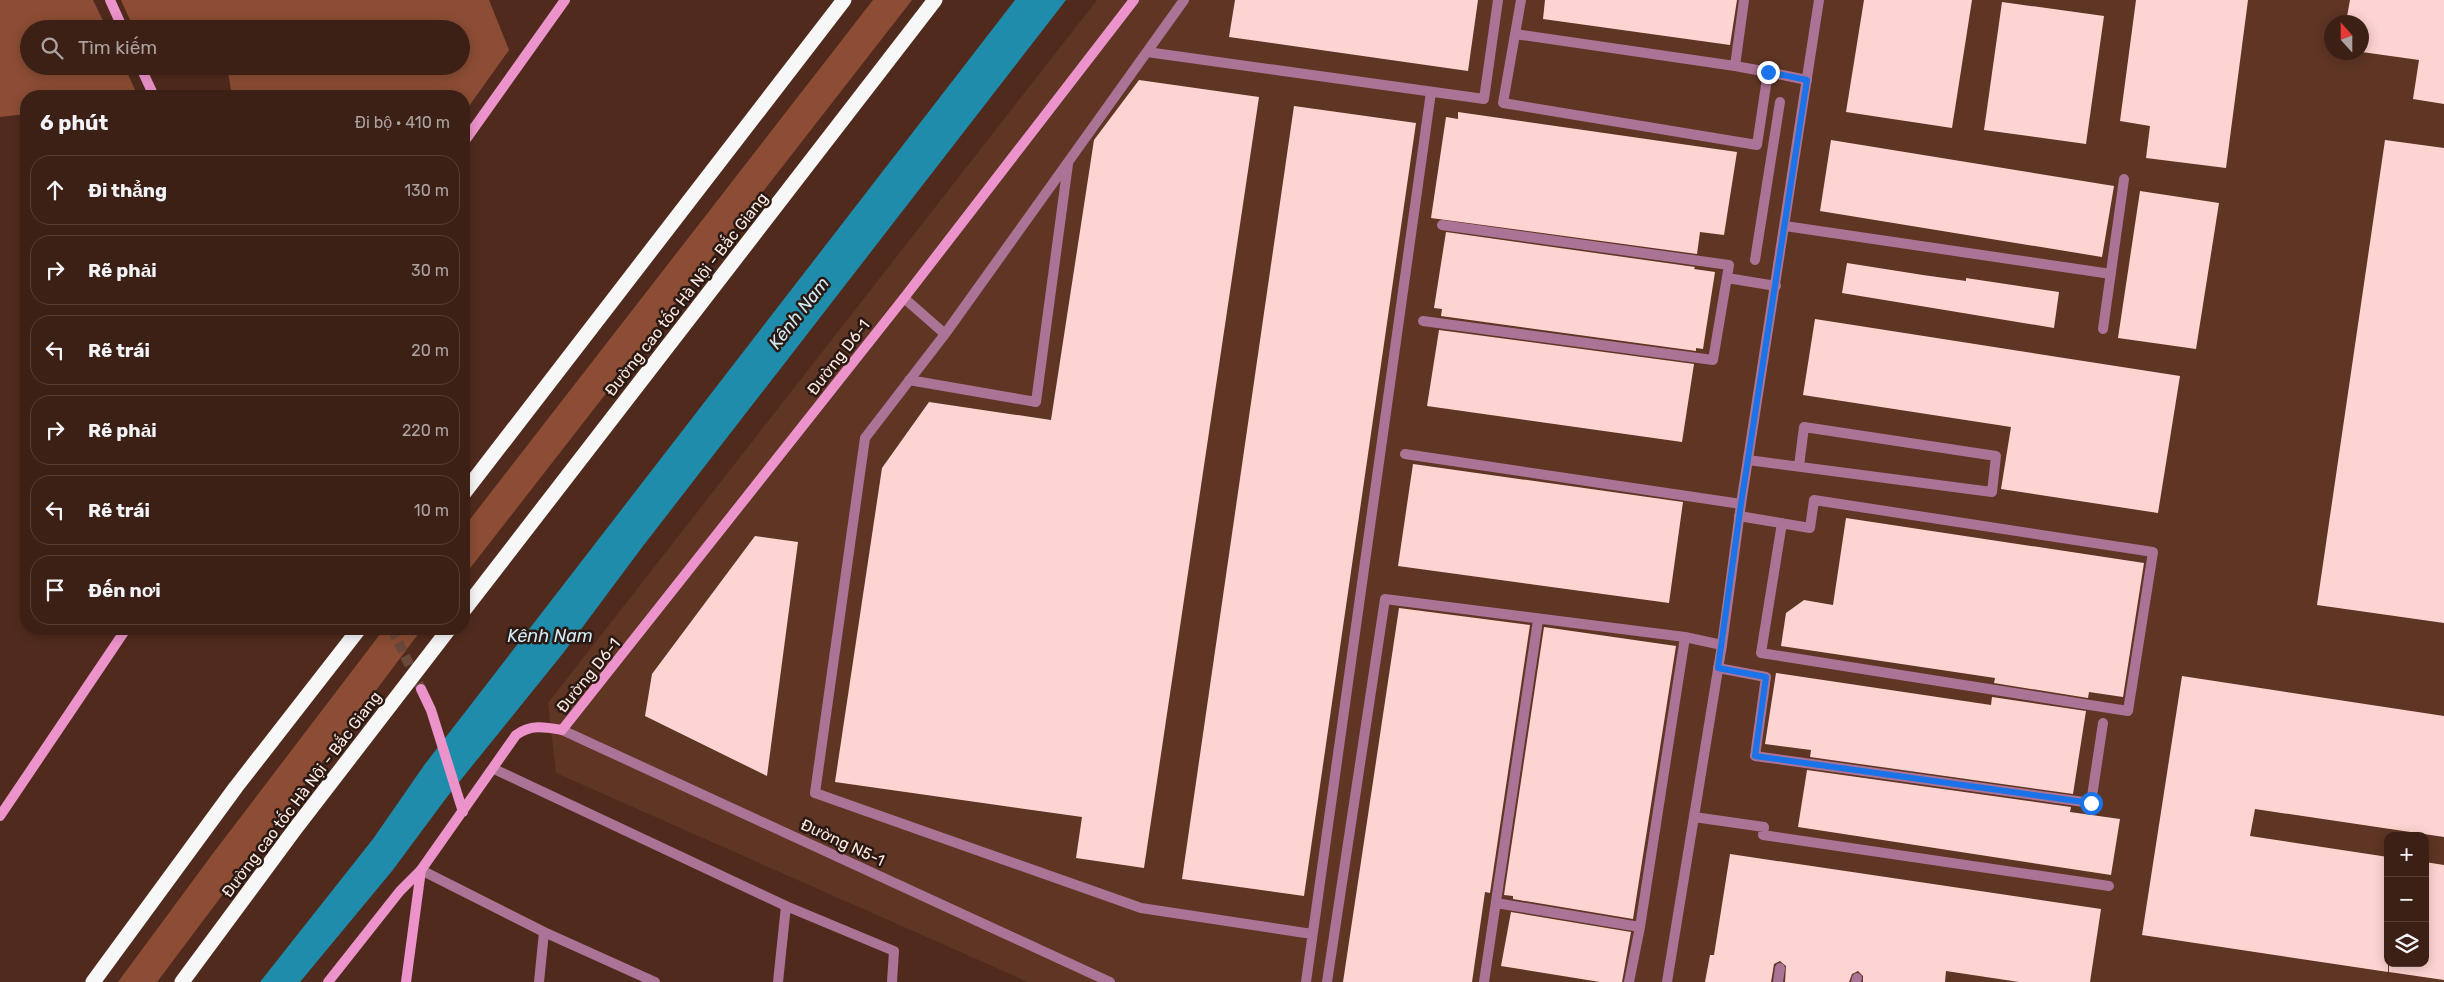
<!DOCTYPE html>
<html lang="vi">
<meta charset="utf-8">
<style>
body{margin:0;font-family:Rubik,sans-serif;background:#472d23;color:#f1f3f6}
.controls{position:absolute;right:15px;bottom:15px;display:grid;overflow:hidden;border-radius:10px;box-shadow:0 2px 12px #0003}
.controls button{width:45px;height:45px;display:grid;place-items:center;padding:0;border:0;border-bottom:1px solid #553e35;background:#3c2016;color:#f1f3f6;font:25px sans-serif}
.compass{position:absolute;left:2324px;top:15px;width:45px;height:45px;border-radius:50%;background:#3c2016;box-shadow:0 2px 12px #0003;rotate:339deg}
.stop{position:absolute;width:15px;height:15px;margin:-11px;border:4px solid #1a73e8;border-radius:50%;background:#fff}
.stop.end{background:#1a73e8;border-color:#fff;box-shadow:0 1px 5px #0008}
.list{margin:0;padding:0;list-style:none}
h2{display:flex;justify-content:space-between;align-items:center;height:65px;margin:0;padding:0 20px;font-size:21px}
h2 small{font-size:16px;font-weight:400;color:#aca3a1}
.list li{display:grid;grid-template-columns:32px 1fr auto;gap:15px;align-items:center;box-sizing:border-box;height:70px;margin:0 10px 10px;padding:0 10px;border:1px solid #553e35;border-radius:20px}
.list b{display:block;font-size:19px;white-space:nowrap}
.list em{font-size:16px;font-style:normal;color:#aca3a1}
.icon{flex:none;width:28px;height:28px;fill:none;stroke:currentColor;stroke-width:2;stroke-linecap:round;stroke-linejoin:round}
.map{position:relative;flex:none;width:2444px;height:982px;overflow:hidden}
.search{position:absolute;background:#3c2016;box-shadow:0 2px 12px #0003;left:20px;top:20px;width:450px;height:55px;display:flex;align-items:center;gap:12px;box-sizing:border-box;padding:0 18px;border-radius:28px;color:#aca3a1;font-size:19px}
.panel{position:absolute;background:#3c2016;box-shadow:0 2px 12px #0003;left:20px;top:90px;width:450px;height:545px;border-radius:20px}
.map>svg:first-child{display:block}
</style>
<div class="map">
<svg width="2444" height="982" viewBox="0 0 2444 982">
<rect width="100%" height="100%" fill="#502b1d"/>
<path fill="#5f3524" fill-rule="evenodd" d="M1097 0H2444V982H1028L556 773 548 703ZM2332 22H2362V52H2332ZM2388 836H2425V963H2388Z"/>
<path fill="#8c4d34" d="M0 0H93L107 29H29V66H124L138 96H26V114L0 117Z
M121 0H489L509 50 464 113V96H232L227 66H461V29H134Z
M873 0H912L464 576V527Z
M384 629H422L157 982H118L214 852Z"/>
<path fill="#208cab" d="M1015 0H1066L643 546 564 652 447 797 392 871 300 982H260L373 839 425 764Z"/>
<path fill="#fed4d2" d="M1235 0H1478L1468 71 1229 37Z
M1545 0H1737L1730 45 1543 19Z
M1864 0H1972L1952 128 1846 112Z
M2136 0H2248L2226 168 2146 158 2150 126 2120 121Z
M2350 0H2444V104L2413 99 2419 60 2362 52V22H2346Z
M2002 2 2104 16 2086 144 1984 130Z
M1139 80 1259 97 1144 868 1076 858 1082 817 835 782 882 468 929 402 1051 420 1094 140Z
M1294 106 1416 123 1304 896 1182 879Z
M1458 112 1737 152 1724 235 1700 232 1697 254 1431 218 1446 117 1458 119Z
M1831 140 2114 186 2102 257 1820 211Z
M2385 140 2444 148V623L2317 605Z
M2140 191 2219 203 2196 349 2118 338Z
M1446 232 1695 267 1694 269 1715 272 1703 349 1696 348V351L1441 316 1442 309 1434 308Z
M1847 263 1923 275 1966 281V278L2059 292 2054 328 1842 293Z
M1815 319 2180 376 2158 513 2001 489 2011 427 1803 395Z
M1439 330 1694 364 1682 442 1427 406Z
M1413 464 1683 502 1669 603 1398 566Z
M1846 518 2144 563 2123 697 2089 692 2088 698 1994 683 1995 678 1781 646 1786 613 1804 600 1833 605Z
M755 536 798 542 767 776 645 716 652 674Z
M1399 608 1530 625 1490 893 1485 892 1472 982H1343Z
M1544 627 1676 646 1633 919 1513 899V896L1504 895Z
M1776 673 1991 705 1992 697 2086 711 2073 794 1810 757 1811 750 1765 744Z
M2182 676 2444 716V837L2255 809 2250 836 2388 857V972L2142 935Z
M1807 770 2071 807 2070 812 2120 819 2111 875 1798 827Z
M1730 854 2101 909 2090 982H2019L1946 971 1945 982H1863V976L1858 971 1852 974 1849 982H1785L1786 966 1780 961 1774 964 1771 982H1705L1710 955H1714Z
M2425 862 2444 865V980L2389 972V963H2425Z
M1511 912 1631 932 1622 982H1600L1501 966Z"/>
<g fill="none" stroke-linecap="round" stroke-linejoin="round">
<path stroke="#6a483b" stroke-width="10" stroke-dasharray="10 5" stroke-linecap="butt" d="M392 629 421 689"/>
<path stroke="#ab7395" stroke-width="10" d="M1184 0 945 334 865 438 815 793 1141 908 1312 934
M1521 0 1503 103 1757 145 1768 72 1735 66 1744 0
M1515 34 1735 66
M1147 52 1484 99 1498 0
M1768 72 1807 80
M1785 226 2111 274
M1755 260 1780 102
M1727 278 1776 286
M904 298 945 334
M1423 321 1713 360 1729 265 1442 225
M2103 329 2124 179
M909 380 1036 402 1068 164
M1405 454 1741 504
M1748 460 1992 492 1996 456 1804 427 1799 466
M1739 516 1810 528 1814 500 2153 552 2128 711 1761 653 1782 523
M1718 668 1766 677 1755 756 2091 803 2103 723
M1694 817 1764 827 1763 835 2109 886
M1496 903 1640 927
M1306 982 1431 92
M1327 982 1385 599 1685 637 1722 645
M1484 982 1538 620
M1629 982 1640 927 1685 637
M1778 982 1780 968
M1856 982 1857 978"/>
<path stroke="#ab7395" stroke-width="10" d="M562 730 1110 982
M494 769 786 906 894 951 892 982
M421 870 544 932 655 982
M539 982 544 932
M778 982 786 906
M1667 982 1722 645 1741 504 1819 0"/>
<path stroke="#ec93cb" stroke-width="10" d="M110 0 123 29
M140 66 154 96
M464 142 565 0
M421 689 431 710 463 812
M0 816 126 629
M328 982 400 891 421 870
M406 982 421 870 516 735C531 724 545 727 562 730L904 298 1134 0"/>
<path stroke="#f7f7f7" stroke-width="15" d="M464 493 844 0
M464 610 935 0
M93 982 236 787 359 629
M182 982 295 829 449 629"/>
</g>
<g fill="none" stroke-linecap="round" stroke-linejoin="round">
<path stroke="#1a73e8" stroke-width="6" d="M1768 72 1807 80 1741 504 1718 668 1766 677 1755 756 2091 803"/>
</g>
<g text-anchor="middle" stroke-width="5" stroke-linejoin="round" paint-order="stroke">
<g font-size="16" fill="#fde9e2" stroke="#2a1913">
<text transform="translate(686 294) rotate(-52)" y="6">Đường cao tốc Hà Nội - Bắc Giang</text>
<text transform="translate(838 357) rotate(-52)" y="6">Đường D6-1</text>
<text transform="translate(588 675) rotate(-51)" y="6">Đường D6-1</text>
<text transform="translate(301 794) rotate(-53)" y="6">Đường cao tốc Hà Nội - Bắc Giang</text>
<text transform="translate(843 842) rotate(25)" y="6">Đường N5-1</text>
</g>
<g font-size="18" font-style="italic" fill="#cfeaf4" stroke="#2a1913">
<text transform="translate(799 313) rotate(-52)" y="6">Kênh Nam</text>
<text x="550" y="642">Kênh Nam</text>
</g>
</g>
</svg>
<div class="controls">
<button>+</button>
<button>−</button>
<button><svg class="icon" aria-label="layers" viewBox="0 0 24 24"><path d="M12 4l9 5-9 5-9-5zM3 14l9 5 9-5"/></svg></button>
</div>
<svg class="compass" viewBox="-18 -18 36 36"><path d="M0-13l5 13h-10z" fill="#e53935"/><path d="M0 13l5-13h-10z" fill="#aca3a1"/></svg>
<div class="stop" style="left:2091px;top:803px"></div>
<div class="stop end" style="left:1768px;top:72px"></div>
<div class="search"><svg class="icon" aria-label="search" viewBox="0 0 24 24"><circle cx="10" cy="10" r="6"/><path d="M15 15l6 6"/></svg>Tìm kiếm</div>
<section class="panel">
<h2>6 phút<small>Đi bộ · 410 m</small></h2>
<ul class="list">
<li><svg class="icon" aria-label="ahead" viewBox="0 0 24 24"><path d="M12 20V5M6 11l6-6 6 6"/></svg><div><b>Đi thẳng</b></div><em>130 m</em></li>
<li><svg class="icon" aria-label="right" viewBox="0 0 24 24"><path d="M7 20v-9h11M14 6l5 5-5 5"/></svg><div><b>Rẽ phải</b></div><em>30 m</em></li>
<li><svg class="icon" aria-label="left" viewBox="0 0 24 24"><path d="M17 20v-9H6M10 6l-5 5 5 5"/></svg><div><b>Rẽ trái</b></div><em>20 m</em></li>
<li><svg class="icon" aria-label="right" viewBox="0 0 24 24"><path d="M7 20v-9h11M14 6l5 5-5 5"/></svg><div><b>Rẽ phải</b></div><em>220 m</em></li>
<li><svg class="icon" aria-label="left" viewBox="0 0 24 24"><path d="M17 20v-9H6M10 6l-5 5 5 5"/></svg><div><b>Rẽ trái</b></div><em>10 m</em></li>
<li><svg class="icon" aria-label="arrive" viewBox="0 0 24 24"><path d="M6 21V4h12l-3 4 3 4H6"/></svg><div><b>Đến nơi</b></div></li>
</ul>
</section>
</div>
